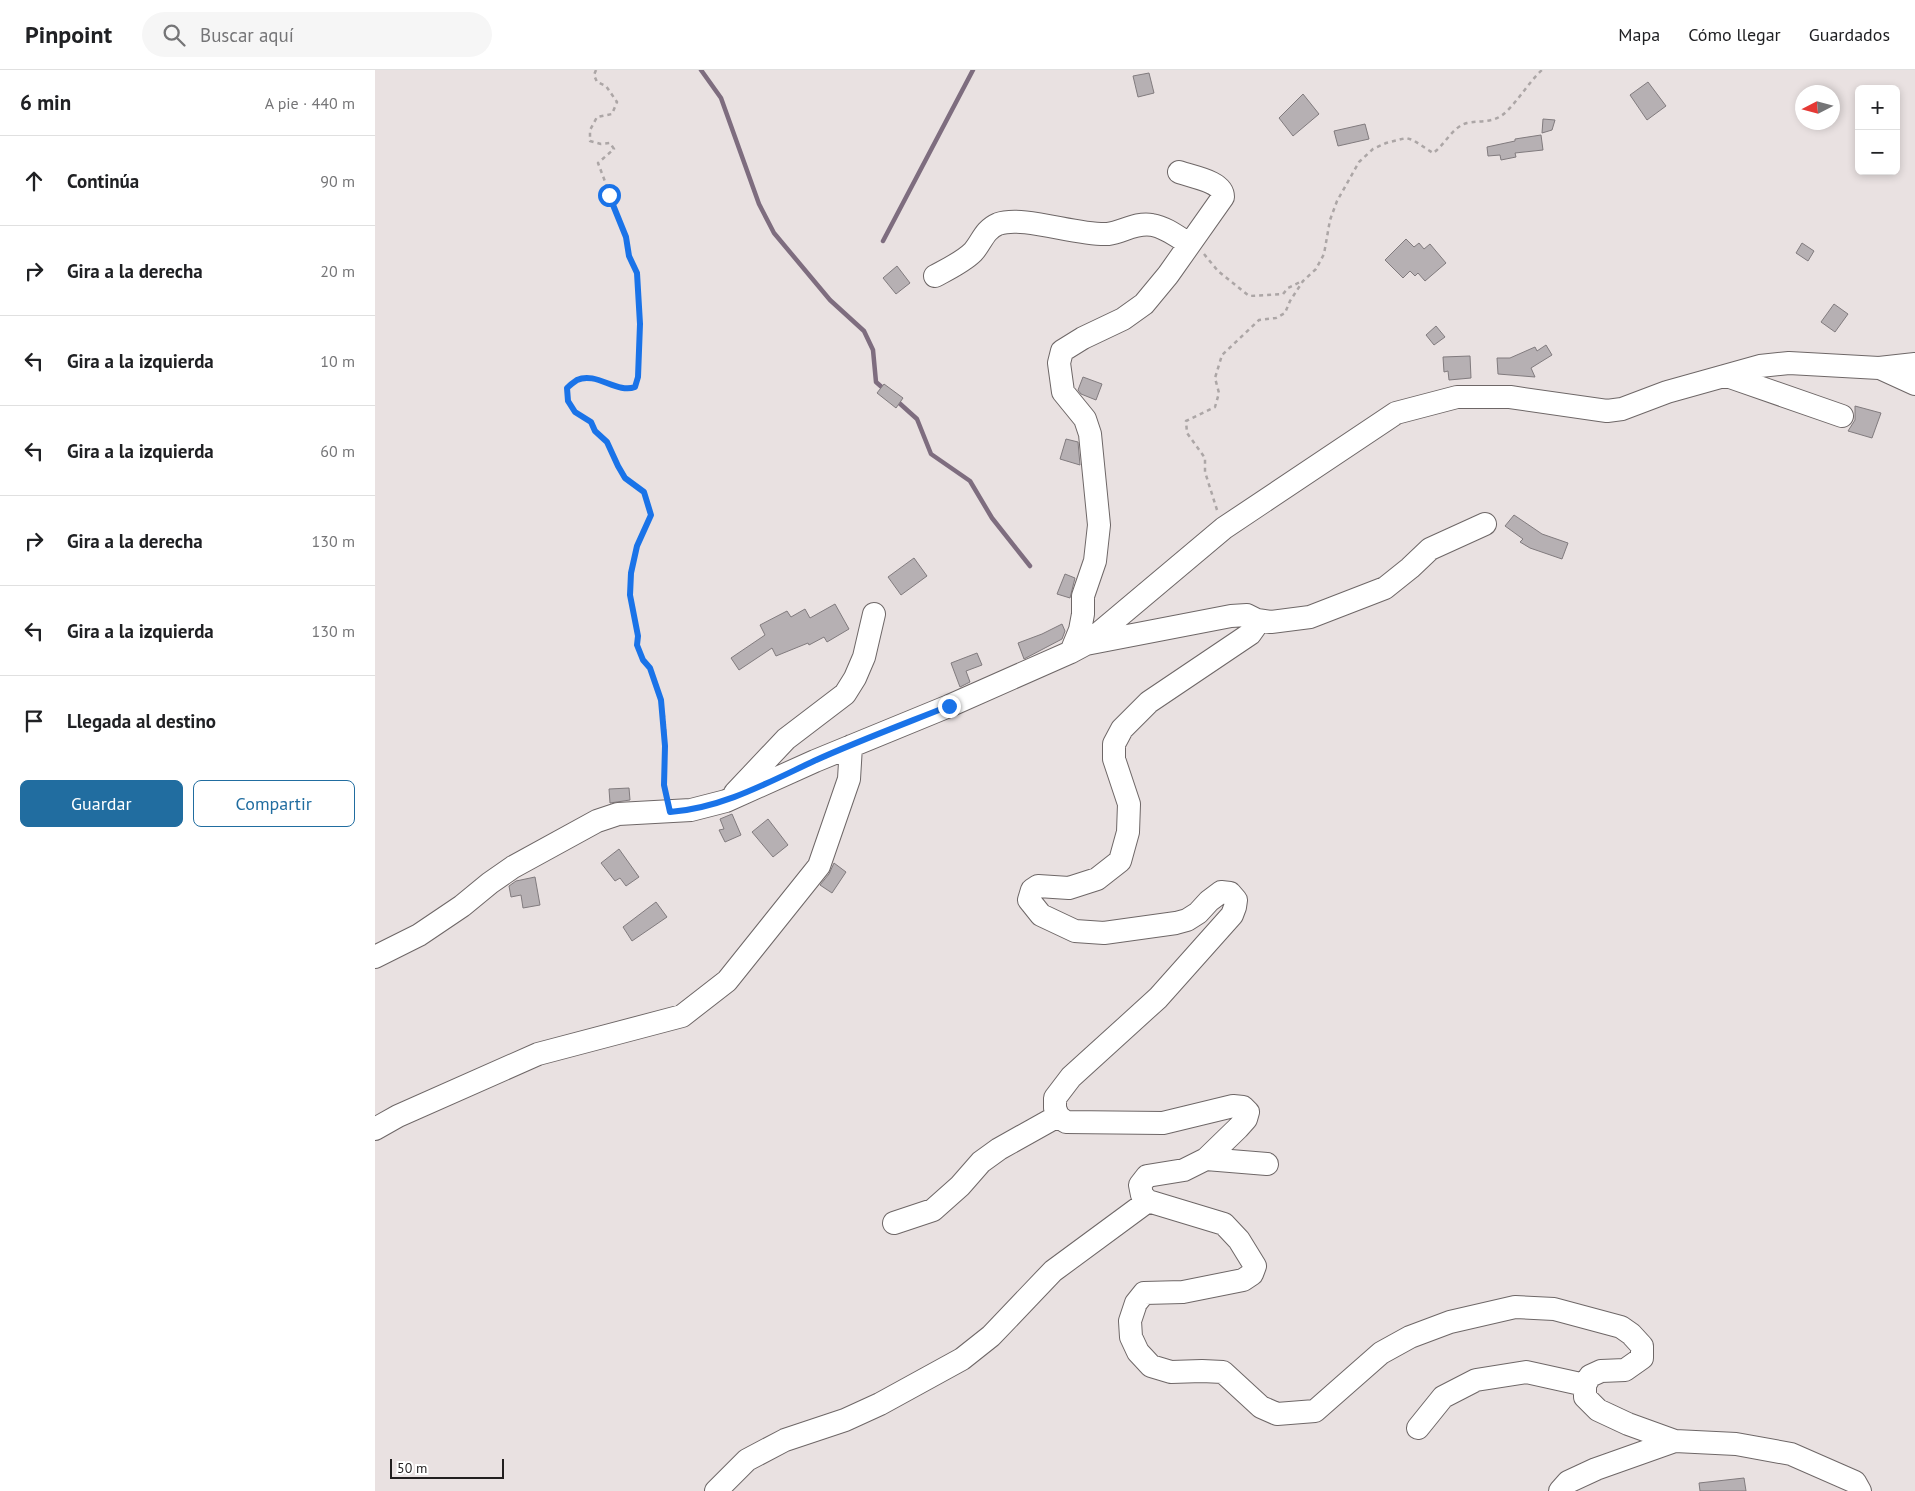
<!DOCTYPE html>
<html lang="es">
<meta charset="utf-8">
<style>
body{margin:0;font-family:"PT Sans",sans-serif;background:#f6f6f6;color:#202124}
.controls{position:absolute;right:15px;top:15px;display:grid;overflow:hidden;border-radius:8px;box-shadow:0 2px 8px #0003}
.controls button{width:45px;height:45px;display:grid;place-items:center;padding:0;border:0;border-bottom:1px solid #e0e0e0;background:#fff;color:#202124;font:25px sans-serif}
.compass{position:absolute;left:1420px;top:15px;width:45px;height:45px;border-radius:50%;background:#fff;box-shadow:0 2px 8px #0003;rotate:264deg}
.scale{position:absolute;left:15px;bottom:12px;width:114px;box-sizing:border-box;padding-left:5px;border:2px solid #211e1e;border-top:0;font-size:14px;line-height:18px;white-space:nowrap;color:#211e1e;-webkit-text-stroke:4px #fff;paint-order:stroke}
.stop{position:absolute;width:15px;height:15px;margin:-11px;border:4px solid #1a73e8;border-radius:50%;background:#fff}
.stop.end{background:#1a73e8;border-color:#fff;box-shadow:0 1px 5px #0008}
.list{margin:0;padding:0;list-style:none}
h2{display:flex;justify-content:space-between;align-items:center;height:65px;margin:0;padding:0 20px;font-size:21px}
h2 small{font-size:16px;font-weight:400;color:#757577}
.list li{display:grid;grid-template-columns:32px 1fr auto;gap:15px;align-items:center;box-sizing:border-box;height:90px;padding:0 20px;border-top:1px solid #e0e0e0}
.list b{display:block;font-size:19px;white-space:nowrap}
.list em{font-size:16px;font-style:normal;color:#757577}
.actions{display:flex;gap:10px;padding:15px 20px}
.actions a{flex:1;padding:11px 0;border:1px solid #216da0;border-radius:8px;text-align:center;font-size:18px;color:#216da0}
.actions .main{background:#216da0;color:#fff}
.icon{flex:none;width:28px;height:28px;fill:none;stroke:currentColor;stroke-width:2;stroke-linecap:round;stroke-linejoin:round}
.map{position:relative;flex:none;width:1540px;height:1421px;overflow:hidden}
header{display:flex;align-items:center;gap:30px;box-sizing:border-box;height:70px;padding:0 25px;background:#fff;border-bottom:1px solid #e0e0e0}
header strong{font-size:24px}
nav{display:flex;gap:28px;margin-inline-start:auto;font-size:18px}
.search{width:350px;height:45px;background:#f6f6f6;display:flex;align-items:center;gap:12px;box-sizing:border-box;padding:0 18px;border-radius:28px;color:#757577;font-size:19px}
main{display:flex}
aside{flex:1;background:#fff}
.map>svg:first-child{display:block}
</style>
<header>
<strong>Pinpoint</strong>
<div class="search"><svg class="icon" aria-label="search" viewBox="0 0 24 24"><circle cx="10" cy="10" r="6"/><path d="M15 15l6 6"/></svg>Buscar aquí</div>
<nav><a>Mapa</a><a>Cómo llegar</a><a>Guardados</a></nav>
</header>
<main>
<aside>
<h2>6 min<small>A pie · 440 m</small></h2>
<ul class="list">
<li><svg class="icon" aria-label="ahead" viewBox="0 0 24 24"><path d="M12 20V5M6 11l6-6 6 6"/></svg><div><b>Continúa</b></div><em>90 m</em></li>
<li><svg class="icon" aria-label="right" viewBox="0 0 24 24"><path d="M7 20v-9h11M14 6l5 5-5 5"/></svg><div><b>Gira a la derecha</b></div><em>20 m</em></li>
<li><svg class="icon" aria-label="left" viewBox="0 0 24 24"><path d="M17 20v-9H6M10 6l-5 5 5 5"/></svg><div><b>Gira a la izquierda</b></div><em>10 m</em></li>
<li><svg class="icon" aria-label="left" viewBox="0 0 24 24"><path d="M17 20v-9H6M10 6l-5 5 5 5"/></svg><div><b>Gira a la izquierda</b></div><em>60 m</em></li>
<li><svg class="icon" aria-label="right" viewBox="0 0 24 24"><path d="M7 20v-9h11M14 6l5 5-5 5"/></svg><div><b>Gira a la derecha</b></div><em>130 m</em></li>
<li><svg class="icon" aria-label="left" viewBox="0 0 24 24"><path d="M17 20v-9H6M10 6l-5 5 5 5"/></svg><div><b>Gira a la izquierda</b></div><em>130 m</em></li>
<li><svg class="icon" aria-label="arrive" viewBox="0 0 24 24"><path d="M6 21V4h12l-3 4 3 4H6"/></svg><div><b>Llegada al destino</b></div></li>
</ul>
<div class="actions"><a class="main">Guardar</a><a>Compartir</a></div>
</aside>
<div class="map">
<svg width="1540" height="1421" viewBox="0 0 1540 1421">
<rect width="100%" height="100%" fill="#e9e1e1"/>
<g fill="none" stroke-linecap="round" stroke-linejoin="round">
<path stroke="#7e6d7f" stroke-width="4.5" d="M326 0 346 28 384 134 399 163 455 230 489 261 498 280 501 312 510 320
M508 171 598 0
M522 331 542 349 556 384 595 411 617 448 655 496"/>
</g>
<path fill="#b6b0b3" stroke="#817b7e" d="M774 3 779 23 763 27 758 6Z
M1273 12 1291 36 1272 50 1255 25Z
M928 24 944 44 918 66 904 48Z
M1168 49 1180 50 1177 60 1167 63Z
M990 54 994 69 963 76 959 61Z
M1166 65 1168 80 1140 83 1141 87 1126 90 1125 85 1113 86 1112 77 1140 71V69Z
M1031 169 1039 177 1044 173 1049 179 1055 174 1071 193 1050 211 1043 203 1040 206 1035 201 1028 208 1010 190Z
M1427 173 1439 181 1433 191 1421 183Z
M522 196 535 213 521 224 508 208Z
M1459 234 1473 244 1460 262 1446 252Z
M1061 256 1070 267 1059 275 1051 265Z
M1171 275 1177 285 1156 298 1160 307 1123 304 1122 288H1135L1160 277 1162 281Z
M1095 286 1096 308 1074 310 1073 301 1069 302 1068 287Z
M708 307 727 314 721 330 706 324 703 320Z
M509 314 528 328 521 338 502 323Z
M1480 336 1506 343 1497 368 1473 361 1480 350Z
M691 369 703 372 705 395 685 389Z
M1139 445 1167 464 1193 473 1187 489 1155 478 1145 472 1148 469 1130 456Z
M539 488 552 506 526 525 513 507Z
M690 504 700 508 695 528 682 524Z
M460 534 474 559 452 572 449 567 434 575 433 573 401 586 397 578 364 600 356 588 390 565 385 555 412 541 416 547 430 539 435 548Z
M687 554 690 561 687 569 649 589 643 573 667 564Z
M602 583 607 595 591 601 595 612 585 617 576 593Z
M254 718 255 730 235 733 234 719Z
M357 744 366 765 350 772 344 760 349 759 345 749Z
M393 749 413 775 398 787 377 762Z
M244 779 264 807 251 816 245 808 240 811 226 793Z
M459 793 471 802 457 823 445 815 454 804Z
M160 807 165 835 148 838 146 825 136 827 134 816 141 811Z
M281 832 292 847 257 871 248 857Z
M1369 1408 1371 1421H1325L1324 1413Z"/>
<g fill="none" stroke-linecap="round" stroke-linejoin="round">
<g stroke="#6e6767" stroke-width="24">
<path id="minor" d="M560 206C573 199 588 192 598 182 607 172 609 160 623 154 649 145 702 166 733 164 748 162 761 152 777 155 790 157 803 167 814 174
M1505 298 1540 314
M1352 306 1467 346
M882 550 896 552 935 547 1010 518 1035 498 1055 479 1110 454
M711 574 856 546 872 545 882 550 880 557 875 564 774 632 747 659 739 674V689L754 734 753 762 745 791 722 809 694 818 663 816 657 820 654 830 666 845 700 861 729 863 801 853 812 850 823 843 834 831 846 822 855 823 861 830 860 837 857 845 783 928 696 1007 680 1028V1038L683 1046 691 1052 788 1053 858 1036 868 1037 873 1042 871 1049 863 1058 831 1089 809 1100 772 1106 765 1115 767 1125 773 1131 849 1154 864 1170 880 1196 877 1204 868 1210 808 1222 769 1223 761 1233 755 1251 756 1267 763 1282 776 1296 796 1302 827 1301 848 1302 886 1337 902 1344 940 1341 1006 1283 1035 1267 1075 1252 1140 1237 1179 1239 1246 1257 1256 1264 1267 1276V1288L1250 1300 1226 1301 1215 1306 1210 1315V1327L1223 1340 1253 1354 1300 1371 1361 1374 1416 1384 1480 1412 1485 1421
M696 582 705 560 708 544V526L720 491 724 455 715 364 710 349 688 322 684 293 687 281 708 268 748 249 769 234 793 205 848 127C848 111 817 107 804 102
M360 723 411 669 470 624 480 608 489 587 499 544
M0 887 44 865 87 836 115 813 138 797 222 751 243 744 316 740 351 731 440 691 574 636 696 582 711 574 849 458 1021 343 1082 327H1135L1232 341 1247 339 1292 322 1385 296 1414 293 1504 298 1540 294
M0 1059 23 1046 163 984 307 946 352 911 444 796 474 709 476 676
M831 1089 892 1094
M519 1153 558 1140 585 1116 606 1092 624 1079 683 1046
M1043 1358 1068 1327 1101 1310 1151 1302 1210 1315
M341 1421 372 1390 410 1370 470 1350 505 1334 587 1289 616 1266 678 1201 773 1131
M1185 1421 1193 1412 1221 1399 1300 1371"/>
</g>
<path stroke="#aca6a6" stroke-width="2.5" stroke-dasharray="4 4" stroke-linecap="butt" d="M221 0 219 5 222 12 231 16 242 32 237 44 222 47 215 60V71L226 74 235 73 239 79 223 93 251 167 254 187 262 203 265 254 263 307 260 317C242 324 221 301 202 310 199 312 195 315 192 318L193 331 201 342 216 352 220 361 232 372 243 396 250 407 269 422 276 445C253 483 252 521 262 563 263 568 262 573 264 578 266 586 271 591 275 598 280 607 284 620 286 630 293 658 290 687 289 715L291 724
M829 184 843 201 874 226 908 224 913 218 927 211
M842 440 830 402V388L812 363 811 351 840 337 844 323 840 308 847 285 884 250 901 248 910 243 915 231 928 211 941 199 949 184 955 150 962 131 984 92 998 79 1011 73 1031 68 1038 70 1058 83C1070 75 1077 57 1092 53 1107 50 1119 54 1132 41 1145 28 1154 12 1167 0"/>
<use href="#minor" stroke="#fff" stroke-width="22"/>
</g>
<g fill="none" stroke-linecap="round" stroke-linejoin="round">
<path stroke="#1a73e8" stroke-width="6" d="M234 125 251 167 254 186 262 203 265 254 263 307 260 317C242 324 221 301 202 310 199 312 195 315 192 318L193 331 200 342 216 352 220 361 232 372 243 396 250 408 269 422 276 445 262 476 256 503 255 525 263 566 262 575 268 590 275 598 286 630 290 676 289 715 295 742C347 738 392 713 439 691 483 671 529 654 574 636"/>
</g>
</svg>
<div class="controls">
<button>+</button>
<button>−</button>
</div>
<svg class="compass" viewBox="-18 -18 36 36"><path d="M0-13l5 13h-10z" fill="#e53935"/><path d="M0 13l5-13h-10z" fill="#757577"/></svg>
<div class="scale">50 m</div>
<div class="stop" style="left:234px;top:125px"></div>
<div class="stop end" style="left:574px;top:636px"></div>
</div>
</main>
